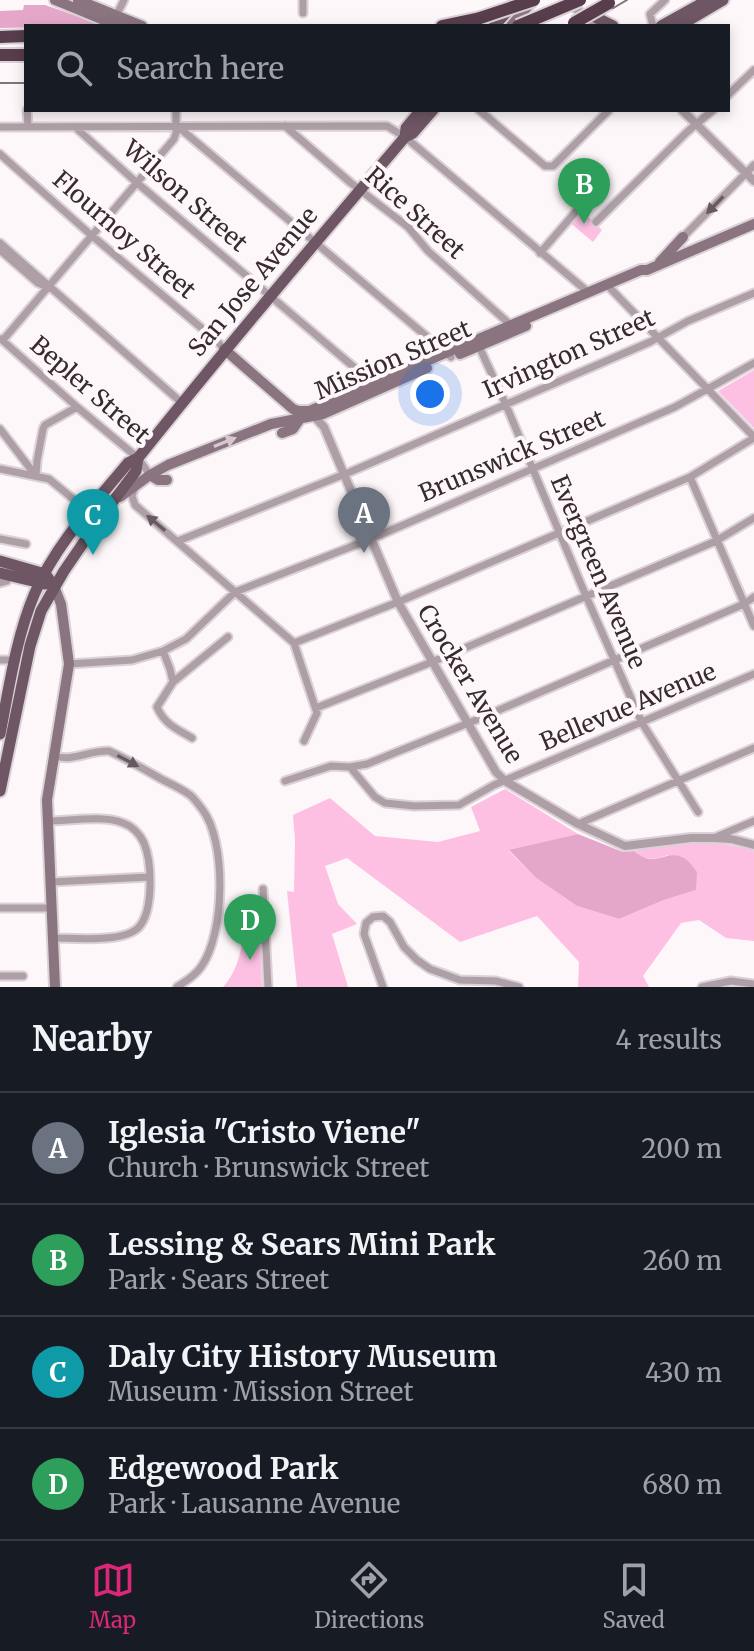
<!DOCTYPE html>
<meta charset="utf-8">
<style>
body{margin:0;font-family:Merriweather,serif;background:#20242c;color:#f1f3f6}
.you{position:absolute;left:430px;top:394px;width:28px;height:28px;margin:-20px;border:6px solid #fff;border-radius:50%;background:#1a73e8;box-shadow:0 0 0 12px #1a73e833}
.badge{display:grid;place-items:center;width:52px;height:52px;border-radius:50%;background:#db2777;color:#fff;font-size:26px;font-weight:700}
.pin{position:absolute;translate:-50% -66px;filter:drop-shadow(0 2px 4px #0008)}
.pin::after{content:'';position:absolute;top:42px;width:28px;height:24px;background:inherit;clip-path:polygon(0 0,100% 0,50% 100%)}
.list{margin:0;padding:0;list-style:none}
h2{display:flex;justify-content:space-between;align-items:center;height:104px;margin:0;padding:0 32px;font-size:34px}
h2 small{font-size:26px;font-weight:400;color:#9ea1a6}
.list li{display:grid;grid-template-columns:52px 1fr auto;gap:24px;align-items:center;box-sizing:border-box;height:112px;padding:0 32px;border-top:2px solid #363941}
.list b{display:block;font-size:30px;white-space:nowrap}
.list p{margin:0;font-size:26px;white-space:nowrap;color:#9ea1a6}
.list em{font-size:26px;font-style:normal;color:#9ea1a6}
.icon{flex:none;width:44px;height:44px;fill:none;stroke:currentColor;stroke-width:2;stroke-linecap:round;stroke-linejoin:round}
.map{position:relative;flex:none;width:754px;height:987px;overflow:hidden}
.search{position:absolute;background:#171b24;box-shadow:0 4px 12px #0003;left:24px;right:24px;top:24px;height:88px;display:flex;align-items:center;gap:20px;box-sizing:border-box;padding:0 28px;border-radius:0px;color:#9ea1a6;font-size:30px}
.sheet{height:552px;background:#171b24}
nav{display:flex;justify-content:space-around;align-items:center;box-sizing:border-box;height:112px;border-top:2px solid #363941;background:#171b24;font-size:22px;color:#9ea1a6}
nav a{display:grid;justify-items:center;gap:4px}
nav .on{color:#db2777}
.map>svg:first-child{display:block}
</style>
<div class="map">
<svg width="754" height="987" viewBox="0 0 754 987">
<rect width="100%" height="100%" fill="#fef7fa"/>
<path fill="#fdc0e3" d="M579 208 602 230 593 242 568 221Z
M754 370V428L718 391Z
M505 789 578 834 509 851 536 878 577 906 619 919 664 900 696 890 668 855C654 860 646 861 634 851 674 843 714 838 754 851V941L726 938 699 920 681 923 643 976 649 987H578L579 962 537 916 460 942 347 858 325 866 338 904 357 924 332 934 348 987H297L287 891 294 892 295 840 293 815 330 798 375 836 438 842 480 831 471 807Z
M245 930 260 931 262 987H223C238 971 241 950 245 930Z"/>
<path fill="#e4a7ca" d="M24 5H45L100 24V26L0 28V11L23 10Z
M578 834 623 852 634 851C657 870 664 848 684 858 688 860 694 868 697 872L696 890 664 900 619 919 577 906 536 878 509 850Z"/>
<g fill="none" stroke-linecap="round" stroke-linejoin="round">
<g stroke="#dad2d6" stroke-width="11">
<path id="minor" d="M303 0V13
M117 14 124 0
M653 26 650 14 665 0
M728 95 754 70
M27 110 28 127
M479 110 545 166H553L609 110
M176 125 451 357
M285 126 351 183 408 227 428 251 514 328
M0 127 387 126 405 137 588 292
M75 127 136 182 375 385
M0 154 91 235 217 341 224 349
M596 222 687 132 713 110
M683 237 754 165
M0 243 182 403
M0 250 38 283 45 286
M540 253 579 208
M607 285 754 437
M1 339 77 407 138 458 150 475
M3 340 174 139 176 133V110
M477 342 506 405 586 596 642 723 698 812
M0 429 36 476
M0 469 49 479 88 511
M36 476 37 461 43 429 45 425 77 407
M690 477 754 626
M135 487 132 496 135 505 294 643 317 713 304 741
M0 539 26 544
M178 541 350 472 650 342 688 321 754 293
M0 583 7 581 10 575
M294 643 398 602 690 477 754 438
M163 651 170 669 173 682 157 707C164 724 177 729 192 738
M0 660H16
M69 664 132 660 163 651 186 639 235 592 371 539 675 407 754 363
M173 682 228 637
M316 708 432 662 716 541 754 518
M54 756C74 762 89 750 109 751 127 759 145 770 163 780 171 784 182 789 190 795 194 798 198 804 202 809 227 841 225 934 201 967 195 976 186 981 177 987
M350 767 375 797 385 803 414 806 459 805 494 785 754 674
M285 781 331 766 350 767 367 764 476 720 744 604 754 597
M48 821C69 821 103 815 123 823 132 826 140 834 144 843 152 863 154 912 138 928 122 943 74 938 53 938
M578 824 754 748
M716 837 754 821
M51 882 149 877
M263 889 268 987
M0 908H52
M0 976H23
M383 987 364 934 366 923 373 917 383 916 390 922 404 947 417 960 430 969 460 980 496 981 519 987
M702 987 731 981 754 984"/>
</g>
<g stroke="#dad2d6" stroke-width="12">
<path id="tertiary" d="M569 1 593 26
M682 110 754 181
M312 414 324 427 398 602 496 772 505 781 578 824 625 846 691 838H715L731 839 754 845"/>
</g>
<g stroke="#dad2d6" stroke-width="14">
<path id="secondary" d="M55 0 118 26
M78 0 142 26
M511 26 533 0
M660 262 683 237
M224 349 293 409 298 411H309L641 270H647L754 224
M460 354 526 326
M282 433 293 429 300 419
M150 475 158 480H167
M120 497 150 475 168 465 271 424 323 414 427 368
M54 586 61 604 69 664 47 800 55 987"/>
</g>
<g stroke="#dad2d6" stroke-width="15">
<path id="primary" d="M597 18 613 26
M494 26 512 6
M661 26 708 0
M679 26 723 0
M405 137 406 128 421 110
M0 561 45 574 49 579
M0 573 45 584
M0 734C9 688 16 638 34 595 55 545 94 504 128 463L138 458C225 349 315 243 405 137L413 133 433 110
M0 791 30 646 41 611 64 571 99 520 136 471 138 458"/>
</g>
<g stroke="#dad2d6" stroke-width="16">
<path id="motorway" d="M442 26 480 18
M0 37 26 36
M0 55H26"/>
</g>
<use href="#minor" stroke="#ae9fa7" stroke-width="7"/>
<use href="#tertiary" stroke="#ae9fa7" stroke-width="8"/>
<use href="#secondary" stroke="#897480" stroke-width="10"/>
<use href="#primary" stroke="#6e5664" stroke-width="11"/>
<use href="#motorway" stroke="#583d4c" stroke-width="12"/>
<path stroke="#80757a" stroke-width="2" d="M583 26 627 0
M0 83H26"/>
<g stroke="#dad2d6" stroke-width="16" stroke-linecap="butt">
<path id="motorway-bridge" d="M480 18 534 0
M574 23 609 3
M518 26 580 0"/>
</g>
<use href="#motorway-bridge" stroke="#583d4c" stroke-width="12"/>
</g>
<defs><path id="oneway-solid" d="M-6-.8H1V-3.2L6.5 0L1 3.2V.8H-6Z" transform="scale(2)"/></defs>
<g fill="#675960">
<use href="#oneway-solid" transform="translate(715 205) rotate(134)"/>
<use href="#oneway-solid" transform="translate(156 523) rotate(-140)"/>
<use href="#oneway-solid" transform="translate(128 761) rotate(28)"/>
</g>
<use fill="#d5c9cf" href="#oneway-solid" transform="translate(225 442) rotate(-22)"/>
<g text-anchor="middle" stroke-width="8" stroke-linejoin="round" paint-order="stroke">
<g font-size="24" fill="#372a31" stroke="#fef7fa">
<text transform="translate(185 196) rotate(41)" y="8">Wilson Street</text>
<text transform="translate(415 213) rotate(42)" y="8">Rice Street</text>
<text transform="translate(124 235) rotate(41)" y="8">Flournoy Street</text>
<text transform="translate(253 282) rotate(-50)" y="8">San Jose Avenue</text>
<text transform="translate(569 354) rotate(-24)" y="8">Irvington Street</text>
<text transform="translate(393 360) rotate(-23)" y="8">Mission Street</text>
<text transform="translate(90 390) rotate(41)" y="8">Bepler Street</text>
<text transform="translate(512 456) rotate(-23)" y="8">Brunswick Street</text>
<text transform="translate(598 572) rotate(67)" y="8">Evergreen Avenue</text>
<text transform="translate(470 684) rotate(59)" y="8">Crocker Avenue</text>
<text transform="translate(628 707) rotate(-23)" y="8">Bellevue Avenue</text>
</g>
</g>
</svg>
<div class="you"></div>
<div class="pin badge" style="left:364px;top:553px;background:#6b7280">A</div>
<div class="pin badge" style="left:584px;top:224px;background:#2e9e5b">B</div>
<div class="pin badge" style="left:93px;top:555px;background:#0f9aa8">C</div>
<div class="pin badge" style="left:250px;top:960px;background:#2e9e5b">D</div>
<div class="search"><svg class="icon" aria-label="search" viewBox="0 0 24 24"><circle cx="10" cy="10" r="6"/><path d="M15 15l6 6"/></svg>Search here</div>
</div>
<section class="sheet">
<h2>Nearby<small>4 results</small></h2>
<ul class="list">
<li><span class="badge" style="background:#6b7280">A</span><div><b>Iglesia &quot;Cristo Viene&quot;</b><p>Church · Brunswick Street</p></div><em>200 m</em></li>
<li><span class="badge" style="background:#2e9e5b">B</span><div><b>Lessing &amp; Sears Mini Park</b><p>Park · Sears Street</p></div><em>260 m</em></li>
<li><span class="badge" style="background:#0f9aa8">C</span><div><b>Daly City History Museum</b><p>Museum · Mission Street</p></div><em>430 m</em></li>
<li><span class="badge" style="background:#2e9e5b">D</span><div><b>Edgewood Park</b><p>Park · Lausanne Avenue</p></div><em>680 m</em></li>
</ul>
</section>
<nav>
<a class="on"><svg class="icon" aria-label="map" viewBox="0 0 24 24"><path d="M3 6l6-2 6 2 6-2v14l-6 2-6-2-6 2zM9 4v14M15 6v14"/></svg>Map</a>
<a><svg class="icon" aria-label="directions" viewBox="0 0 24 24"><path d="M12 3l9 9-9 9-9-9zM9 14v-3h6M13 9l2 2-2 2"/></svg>Directions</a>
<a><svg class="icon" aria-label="saved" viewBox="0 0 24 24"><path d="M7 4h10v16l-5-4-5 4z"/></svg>Saved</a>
</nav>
